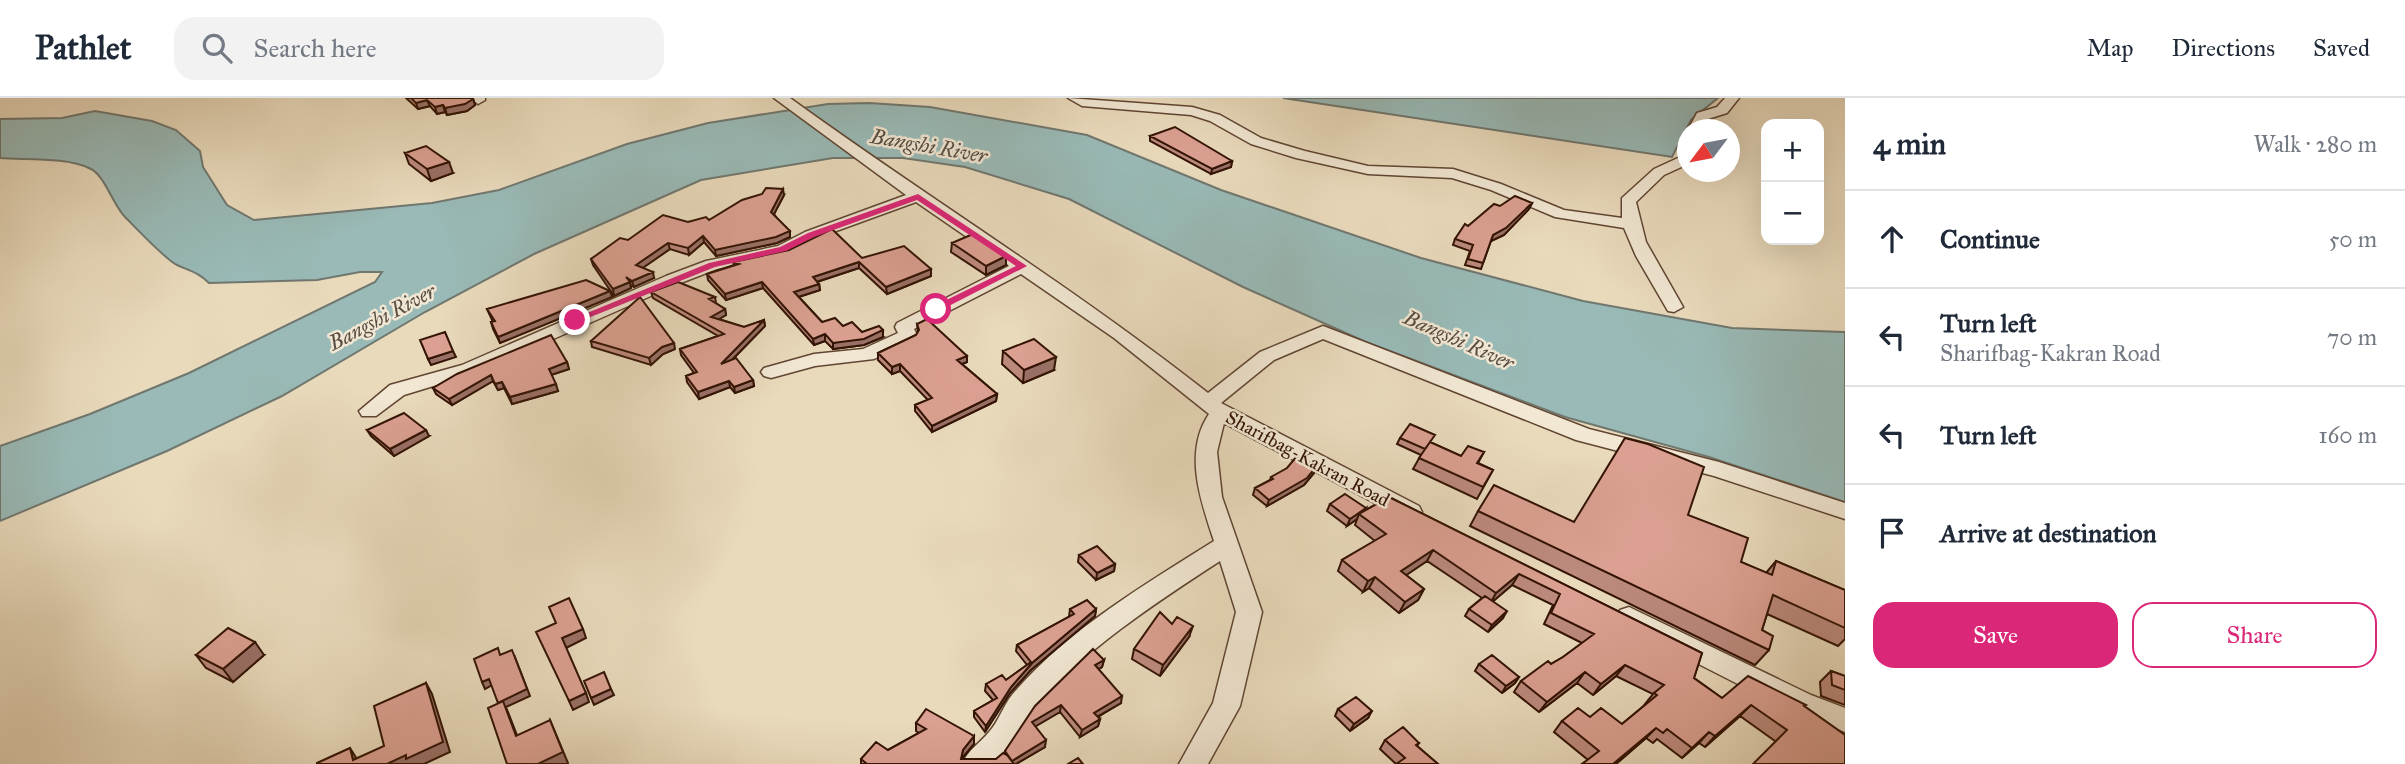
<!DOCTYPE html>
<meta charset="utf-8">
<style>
body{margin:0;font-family:"IM FELL Great Primer",serif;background:#f2f2f3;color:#1f2937}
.controls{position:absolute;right:21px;top:21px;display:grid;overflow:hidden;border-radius:14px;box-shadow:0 7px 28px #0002}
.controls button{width:63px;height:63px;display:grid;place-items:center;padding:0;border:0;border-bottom:2px solid #e0e1e3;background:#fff;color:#1f2937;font:35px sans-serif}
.compass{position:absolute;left:1677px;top:21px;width:63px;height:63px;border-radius:50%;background:#fff;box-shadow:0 7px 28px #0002;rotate:238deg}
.stop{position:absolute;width:21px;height:21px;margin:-16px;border:5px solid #db2777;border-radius:50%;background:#fff}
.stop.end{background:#db2777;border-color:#fff;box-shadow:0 2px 7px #0008}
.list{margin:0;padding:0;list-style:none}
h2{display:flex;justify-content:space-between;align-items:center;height:91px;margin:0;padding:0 28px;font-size:30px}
h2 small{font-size:23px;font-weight:400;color:#747a83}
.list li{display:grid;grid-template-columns:46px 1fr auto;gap:21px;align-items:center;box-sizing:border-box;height:98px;padding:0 28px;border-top:2px solid #e0e1e3}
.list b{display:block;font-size:26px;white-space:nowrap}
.list p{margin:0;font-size:23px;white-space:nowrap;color:#747a83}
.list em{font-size:23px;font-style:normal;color:#747a83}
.actions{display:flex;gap:14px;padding:21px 28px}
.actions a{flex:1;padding:16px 0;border:2px solid #db2777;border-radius:21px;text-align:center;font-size:24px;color:#db2777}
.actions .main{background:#db2777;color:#fff}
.icon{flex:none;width:38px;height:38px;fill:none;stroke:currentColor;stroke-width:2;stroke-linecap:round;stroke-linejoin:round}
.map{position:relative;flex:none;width:1845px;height:666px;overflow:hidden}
header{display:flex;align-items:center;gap:42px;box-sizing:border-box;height:98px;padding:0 35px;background:#fff;border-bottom:2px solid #e0e1e3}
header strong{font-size:33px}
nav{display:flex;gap:38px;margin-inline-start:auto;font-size:24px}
.search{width:490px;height:63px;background:#f2f2f3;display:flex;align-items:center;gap:18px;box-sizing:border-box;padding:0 24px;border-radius:21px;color:#747a83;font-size:26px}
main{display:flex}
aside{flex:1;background:#fff}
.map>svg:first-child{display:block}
</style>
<header>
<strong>Pathlet</strong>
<div class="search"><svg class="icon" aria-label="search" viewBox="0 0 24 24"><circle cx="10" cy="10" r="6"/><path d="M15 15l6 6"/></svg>Search here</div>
<nav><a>Map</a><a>Directions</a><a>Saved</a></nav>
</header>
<main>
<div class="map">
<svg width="1845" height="666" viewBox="0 0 1845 666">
<rect width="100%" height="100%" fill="#e9dabc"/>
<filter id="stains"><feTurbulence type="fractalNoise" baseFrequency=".00286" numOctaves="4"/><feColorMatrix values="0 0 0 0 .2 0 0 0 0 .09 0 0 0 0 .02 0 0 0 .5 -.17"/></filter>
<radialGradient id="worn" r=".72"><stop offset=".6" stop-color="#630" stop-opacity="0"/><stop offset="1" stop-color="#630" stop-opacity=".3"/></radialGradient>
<path fill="#99bab7" stroke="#70776f" stroke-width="2" d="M1283 0H1718L1691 22 1672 59Z
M869 5 930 9 1087 37 1221 92 1421 160 1583 203 1732 230 1845 234V404L1709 359 1565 319 1366 244 1243 189 1069 101 965 69 903 60H833L701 82 534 156 425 214 282 298 167 353 0 423V348L90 316 189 275 375 184 382 174H360L317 182 209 185C198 174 190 173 177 167 166 162 135 129 125 119 113 107 105 78 91 71 69 59 25 62 0 60V21L62 20 95 13 152 23 176 32 200 53 203 69 227 107 254 122 432 105 499 92 627 46 708 25 828 6Z"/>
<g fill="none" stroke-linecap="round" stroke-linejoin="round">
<g stroke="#604532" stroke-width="3">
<path id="minor" d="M471 0H485V2L478 6Z
M774 0H790C928 100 1073 189 1208 295L1260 254 1323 228 1589 331 1719 364 1845 405V421L1714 378 1576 342 1323 241 1274 262 1221 305 1419 408 1422 414 1419 420H1403L1224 325 1217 354 1222 399 1262 514 1240 608 1208 666H1179L1213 605 1236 514 1220 463C1154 506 1083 552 1032 613 1018 630 1011 650 995 666H962C968 652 980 645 989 634 999 623 1003 608 1012 597 1066 533 1144 487 1214 443 1201 404 1183 354 1209 316L1114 240 1021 176 914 231 917 237 915 241 874 261 815 268 771 280 764 278 761 274 764 270 814 256 863 251 898 235 895 229 897 225 1009 168 916 104 817 140 789 156 717 171 678 186 476 275 404 297 376 318H362L359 313 390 287 462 267 666 178 706 163 778 148 805 134 906 97Z
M1068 0 1192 9 1220 17 1261 40 1305 53 1368 68 1453 71 1501 86 1564 112 1622 120V100L1654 71 1680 59 1688 51V66L1664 77 1636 104 1646 144 1683 209 1674 214 1668 213 1636 158 1624 130 1555 119 1491 92 1452 80 1368 76 1296 60 1251 46 1210 23 1191 17 1082 8Z
M1725 0H1739L1727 15 1708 21 1702 32H1688L1697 15 1717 9Z
M1629 509 1811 597 1845 610V634L1791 613 1620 526 1616 519 1620 512Z"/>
</g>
<use href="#minor" fill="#f1e7d3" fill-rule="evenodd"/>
</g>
<path fill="#bc8a7d" stroke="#331304" stroke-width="2" d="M406 0H473L475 7 467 13 447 17 445 14 437 16 430 8 418 11Z
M1150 38 1232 63 1231 69 1211 76 1150 43Z
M405 55 453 75 431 83 409 66Z
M784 97 774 116 790 139 777 145 716 158 704 144 689 157 670 151 642 170 654 180 634 189 630 187 631 190 614 198 593 167 591 161 628 142 688 124 709 122Z
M1532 105 1529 111 1504 137 1491 143 1481 171 1465 167 1470 153 1453 147 1455 141 1468 128 1500 108Z
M952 145 1006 167 986 177 951 154Z
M862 160 931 171V178L887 196 859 170 817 184 819 186 820 192 799 199 822 224 843 228 862 234 883 239 864 247 833 251 825 243 814 247 763 190 726 202 708 182 707 176 734 167 733 164Z
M610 193 612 199 500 245 493 231 491 224H493L487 211Z
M651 194 715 199 716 205 725 211 726 217 719 221 744 229 764 222 765 228 732 262 753 282 754 288 735 295 730 289 699 301 687 284 686 278 694 275 681 257 680 251 718 238 653 200Z
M917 226 967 258V264L962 266 997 296 996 303 932 334 915 313V307L928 302 900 273 892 276 878 262V255L916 237 918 234Z
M591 243 675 251 663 256 651 267 592 249Z
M1003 253 1054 272 1023 285 1002 266Z
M567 264 569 271 551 277 558 293 512 306 504 290 498 292 493 283 452 307 436 296 433 290Z
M367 332 429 338 394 358 371 338Z
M1400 340 1432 345 1461 358 1484 354 1478 365 1493 372 1477 401 1413 371 1421 357 1397 346Z
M1314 375 1304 387 1267 408 1253 397 1255 390 1270 382 1271 379Z
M1389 399 1702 555 1694 580 1722 600 1804 608 1845 637 1775 643 1740 618 1705 649 1699 645 1682 660 1657 641 1653 645 1646 640 1616 666H1582L1588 662 1554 634 1562 623 1590 619 1622 626 1646 606H1645L1653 596 1616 578 1593 597 1577 585 1539 614 1514 594 1521 583 1563 559 1582 545 1544 526 1553 507 1512 487 1493 503 1503 520 1488 534 1465 518 1469 511 1482 500 1427 463 1406 477 1424 491 1418 502 1399 515 1369 490 1363 494 1338 473 1342 462 1375 443 1355 427 1357 421 1347 428 1327 413 1330 406 1366 410 1364 413Z
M1478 413 1573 424 1688 417 1741 464 1766 475 1776 463 1845 492V541L1838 548 1767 516 1762 532 1769 552 1755 567 1470 428Z
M1079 457 1115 466 1114 473 1096 482 1078 464Z
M1070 511H1096L1095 518 1031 572 1010 595 985 634 974 619V613L993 602 985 593 986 586 1006 582 1027 567 1016 553 1017 547 1069 519Z
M1189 539 1160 578 1132 561 1134 551Z
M196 557H264L233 584 206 570Z
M1104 562 1102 569 1098 571 1121 605 1098 619 1100 621 1098 628 1080 639 1060 614 1035 628 1045 649 1016 666H861V661L888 652 919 635 916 633V625L974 646 962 661H996L1004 656 1005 653Z
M1479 566 1519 579 1515 585 1502 595 1475 573Z
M1831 573 1845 578V607L1821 598 1820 584Z
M1338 611 1368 620 1350 633 1335 618Z
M1385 642 1419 645 1417 648 1438 666H1396L1380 651Z"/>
<path fill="#997066" stroke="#331304" stroke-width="2" d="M473 1 475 7 467 13 447 17 445 10Z
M427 2 430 8 418 11 416 5Z
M443 7 445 14 437 16 435 9Z
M1232 63 1231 69 1211 76 1212 71Z
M449 64 453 75 431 83 427 71Z
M783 91 784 97 772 120 771 114Z
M1532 105 1529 111 1504 137 1491 143 1493 137Z
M790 133V139L777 145 716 158 715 152Z
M703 138 704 144 689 157 688 150Z
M668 145 670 151 637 174 636 167Z
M1006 158V167L986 177V168Z
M859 164V170L813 185V179Z
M931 171V178L887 196 886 189Z
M653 174 654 180 634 189 632 183Z
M630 184 631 190 614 198 613 191Z
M762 184 763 190 726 202 725 196Z
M819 186 820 192 795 200 794 194Z
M610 193 612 199 500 245 498 239Z
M725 211 726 217 712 225 711 219Z
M764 222 765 228 722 272 721 266Z
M883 232V239L864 247 833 251V245Z
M825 236V243L814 247 813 241Z
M674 245 675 251 663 256 651 267 649 260 662 249Z
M453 253 456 259 431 267 428 261Z
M967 258V264L957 268V262Z
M1056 259 1054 272 1023 285 1024 272Z
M567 264 569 271 551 277 549 271Z
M900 266V273L892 276V269Z
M491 277 493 283 452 307 449 301Z
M753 282 754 288 735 295 734 289Z
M729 283 730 289 699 301 698 294Z
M502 284 504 290 498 292 495 286Z
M556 286 558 293 512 306 510 299Z
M997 296 996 303 932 334V328Z
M426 332 429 338 394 358 390 351Z
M1317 368 1314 375 1304 387 1267 408 1269 402Z
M1366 410 1363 417 1359 416 1357 421 1347 428 1350 421Z
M1433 452 1427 463 1396 484 1401 473Z
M1115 466 1114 473 1096 482 1097 475Z
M1519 476 1512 487 1490 506 1496 495Z
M1375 479 1369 490 1363 494 1368 483Z
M1424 491 1418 502 1399 515 1405 504Z
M1096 511 1095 518 1031 572 1010 595 985 634 986 628 1011 589 1032 565Z
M1507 513 1503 520 1488 534 1492 527Z
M1193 528 1189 539 1160 578 1163 567Z
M583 531 586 540 566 550 562 540Z
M255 544 264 557 233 584 223 571Z
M515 559 530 598 506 609 522 650 501 611Z
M1104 562 1102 569 1094 574 1095 567Z
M1625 567 1616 578 1593 597 1601 586Z
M1585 574 1577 585 1539 614 1547 604Z
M1519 579 1515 585 1502 595 1506 588Z
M489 581 492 587 485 591 482 584Z
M426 585 432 596 450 654 424 666H387Z
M611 591 614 597 594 607 591 600Z
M586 595 589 604 573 612 569 603Z
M1122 598 1121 605 1093 621 1094 615Z
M1061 607 1060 614 1031 631 1032 624Z
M1751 607 1740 618 1705 649 1715 638Z
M1372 613 1368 620 1350 633 1354 626Z
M1100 621 1098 628 1080 639 1082 632Z
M550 622 568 665 567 666H538Z
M1656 630 1646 640 1616 666H1613Z
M1709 634 1699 645 1682 660 1692 650Z
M974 638V646L962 660 960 666 963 652Z
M1046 642 1045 649 1016 666H1011L1012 663Z
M350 650 357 661 353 662Z"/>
<path fill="#dba091" stroke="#331304" stroke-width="2" d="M411 0H473V1L465 6 445 10 443 7 435 9 427 2 416 5Z
M1175 29 1232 63 1212 71 1150 38Z
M426 48 449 64 427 71 405 55Z
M766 90 783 91 771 114 790 133 776 139 715 152 703 138 688 150 668 145 636 167 653 174 632 183 626 179 630 184 613 191 591 161 620 140 628 142 663 117 688 124 706 119 709 122 742 102 762 96Z
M1515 98 1532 105 1506 130 1493 137 1483 165 1468 161 1473 147 1455 141 1465 126 1468 128 1494 106 1500 108Z
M832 131 862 160 904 148 931 171 886 189 859 164 813 179 819 186 794 194 822 224 835 220 843 228 852 224 862 234 879 228 883 232 864 241 833 245 825 236 813 241 762 184 725 196 707 176 739 166 733 164 789 152Z
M973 136 1006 158 986 168 952 145Z
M586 182 610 193 498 239 491 224 495 223 487 211Z
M678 184 715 199 709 201 725 211 711 219 744 229 764 222 721 266 736 260 753 282 734 289 729 283 698 294 686 278 697 274 680 251 724 236 651 194Z
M640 199 674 245 662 249 649 260 591 243Z
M927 221 967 258 957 262 997 296 932 328 915 307 932 300 900 266 892 269 878 255 916 237 919 232 917 226Z
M445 234 453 253 428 261 420 242Z
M551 237 567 264 549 271 556 286 510 299 502 284 495 286 491 277 449 301 433 290 457 276Z
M1034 241 1056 259 1024 272 1003 253Z
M404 315 426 332 390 351 367 332Z
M1410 326 1435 337 1425 351 1400 340Z
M1625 340 1648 346 1704 369 1688 417 1748 440 1741 464 1772 477 1776 463 1845 492V530L1773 497 1762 532 1773 538 1769 552 1478 413 1494 387 1574 424Z
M1430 344 1461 358 1468 348 1484 354 1477 365 1493 372 1483 389 1419 360Z
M1297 358 1317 368 1307 380 1269 402 1255 390 1273 381 1271 379 1287 370Z
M1345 396 1366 410 1350 421 1330 406Z
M1389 399 1702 555 1694 580 1722 600 1748 578 1806 607 1804 608 1845 637V666H1753L1787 632 1751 607 1715 638 1709 634 1692 650 1667 631 1663 635 1656 630 1613 666H1582L1599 653 1562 623 1578 610 1590 619 1601 610 1622 626 1657 597 1654 595 1664 587 1625 567 1601 586 1585 574 1547 604 1521 583 1548 563 1551 566 1563 559 1594 536 1551 515 1560 496 1519 476 1496 495 1433 452 1401 473 1424 491 1405 504 1375 479 1368 483 1342 462 1386 436 1359 416Z
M1097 448 1115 466 1097 475 1079 457Z
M1485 498 1507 513 1492 527 1469 511Z
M569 500 583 531 562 540 586 595 569 603 536 534 556 525 549 509Z
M1087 502 1096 511 1032 565 1011 589 986 628 974 613 997 600 986 586 1002 577 1006 582 1031 564 1017 547 1074 516 1070 511Z
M1160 514 1172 526 1177 519 1193 528 1163 567 1134 551Z
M228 530 255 544 223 571 196 557Z
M498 550 500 557 512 552 527 591 498 605 489 581 482 584 474 561Z
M1093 551 1104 562 1095 567 1122 598 1094 615 1100 621 1082 632 1061 607 1032 624 1046 642 1012 663 1005 653 1035 608Z
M1492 557 1519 579 1506 588 1479 566Z
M1831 573 1845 578V592L1832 587Z
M604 574 611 591 591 600 584 583Z
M426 585 443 644 406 661V657L387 666H317V665L350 650 353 662 384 648 374 608Z
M1356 599 1372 613 1354 626 1338 611Z
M503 603 516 638 550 622 563 654 538 666H507L488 610Z
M926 611 974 638 963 652 961 661H996L1003 655 1007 657 1014 666H867L861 661 876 644 888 652 926 631 916 625Z
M1403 629 1419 645 1416 647 1438 666H1396L1405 660 1385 642Z
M1078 660 1083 666H1068Z"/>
<path fill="#db2777" d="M918 96 1027 168 939 213H932V209L1016 168 917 102 814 139 786 153 715 169 578 224 570 222 709 165 780 149 808 135Z"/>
<g text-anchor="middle" stroke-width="5" stroke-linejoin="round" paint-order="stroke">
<g font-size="19" fill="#331304" stroke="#f1e7d3">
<text transform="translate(1308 360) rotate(28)" y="7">Sharifbag-Kakran Road</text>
</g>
<g font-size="21" font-style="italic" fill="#574d43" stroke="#f1e7d3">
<text transform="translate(929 48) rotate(10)" y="7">Bangshi River</text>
<text transform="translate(382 219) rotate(-28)" y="7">Bangshi River</text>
<text transform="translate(1459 242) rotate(24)" y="7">Bangshi River</text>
</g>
</g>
<rect width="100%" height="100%" filter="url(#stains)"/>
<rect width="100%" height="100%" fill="url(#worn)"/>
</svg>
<div class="controls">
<button>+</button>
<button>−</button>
</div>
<svg class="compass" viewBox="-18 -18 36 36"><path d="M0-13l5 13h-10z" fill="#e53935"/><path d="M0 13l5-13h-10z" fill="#747a83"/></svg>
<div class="stop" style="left:936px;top:211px"></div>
<div class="stop end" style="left:575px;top:222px"></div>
</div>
<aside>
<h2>4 min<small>Walk · 280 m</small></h2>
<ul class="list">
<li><svg class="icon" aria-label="ahead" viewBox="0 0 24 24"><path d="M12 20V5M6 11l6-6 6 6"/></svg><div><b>Continue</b></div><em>50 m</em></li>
<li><svg class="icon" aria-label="left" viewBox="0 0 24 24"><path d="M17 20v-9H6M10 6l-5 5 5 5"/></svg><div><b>Turn left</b><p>Sharifbag-Kakran Road</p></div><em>70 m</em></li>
<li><svg class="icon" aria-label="left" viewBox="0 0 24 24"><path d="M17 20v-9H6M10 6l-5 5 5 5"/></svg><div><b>Turn left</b></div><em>160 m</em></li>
<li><svg class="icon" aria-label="arrive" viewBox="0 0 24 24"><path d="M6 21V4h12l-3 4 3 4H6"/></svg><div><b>Arrive at destination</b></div></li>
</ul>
<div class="actions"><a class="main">Save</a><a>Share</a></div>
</aside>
</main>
